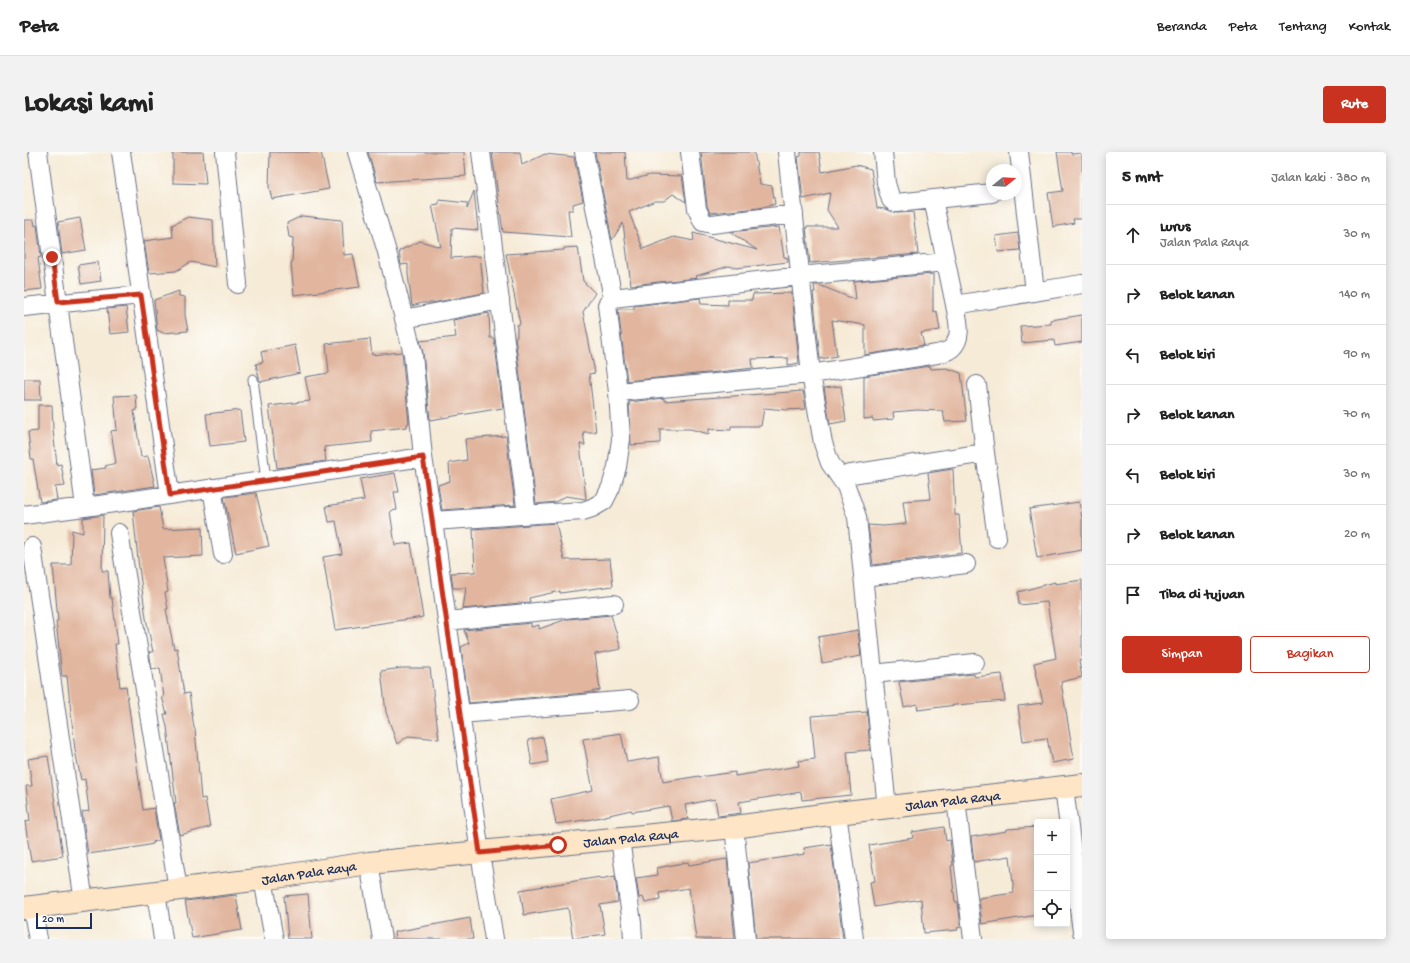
<!DOCTYPE html>
<html lang="id">
<meta charset="utf-8">
<style>
body{margin:0;font-family:"Gochi Hand",sans-serif;background:#f2f2f2;color:#222}
.controls{position:absolute;right:12px;bottom:12px;display:grid;overflow:hidden;border-radius:4px;box-shadow:0 2px 10px #0003}
.controls button{width:36px;height:36px;display:grid;place-items:center;padding:0;border:0;border-bottom:1px solid #e0e0e0;background:#fff;color:#222;font:20px sans-serif}
.compass{position:absolute;left:962px;top:12px;width:36px;height:36px;border-radius:50%;background:#fff;box-shadow:0 2px 10px #0003;rotate:72deg}
.scale{position:absolute;left:12px;bottom:10px;width:56px;box-sizing:border-box;padding-left:4px;border:2px solid #1b2f5e;border-top:0;font-size:11px;line-height:14px;white-space:nowrap;color:#1b2f5e;-webkit-text-stroke:3px #fdfcf7;paint-order:stroke}
.stop{position:absolute;width:12px;height:12px;margin:-9px;border:3px solid #c8321e;border-radius:50%;background:#fff}
.stop.end{background:#c8321e;border-color:#fff;box-shadow:0 1px 4px #0008}
.list{margin:0;padding:0;list-style:none}
h2{display:flex;justify-content:space-between;align-items:center;height:52px;margin:0;padding:0 16px;font-size:17px}
h2 small{font-size:13px;font-weight:400;color:#767676}
.list li{display:grid;grid-template-columns:26px 1fr auto;gap:12px;align-items:center;box-sizing:border-box;height:60px;padding:0 16px;border-top:1px solid #e0e0e0}
.list b{display:block;font-size:15px;white-space:nowrap}
.list p{margin:0;font-size:13px;white-space:nowrap;color:#767676}
.list em{font-size:13px;font-style:normal;color:#767676}
.actions{display:flex;gap:8px;padding:12px 16px}
.actions a{flex:1;padding:9px 0;border:1px solid #c8321e;border-radius:4px;text-align:center;font-size:14px;color:#c8321e}
.actions .main{background:#c8321e;color:#fff}
.icon{flex:none;width:22px;height:22px;fill:none;stroke:currentColor;stroke-width:2;stroke-linecap:round;stroke-linejoin:round}
.map{position:relative;flex:none;width:1058px;height:787px;overflow:hidden;border-radius:4px}
header{display:flex;align-items:center;gap:24px;box-sizing:border-box;height:56px;padding:0 20px;background:#fff;border-bottom:1px solid #e0e0e0}
header strong{font-size:19px}
nav{display:flex;gap:22px;margin-inline-start:auto;font-size:14px}
.intro{display:flex;align-items:center;justify-content:space-between;box-sizing:border-box;height:96px;padding:0 24px}
h1{margin:0;font-size:28px}
.button{padding:10px 18px;border-radius:4px;background:#c8321e;color:#fff;font-size:14px;font-weight:700}
main{display:flex;gap:24px;padding:0 24px}
aside{flex:1;background:#fff;border-radius:4px;box-shadow:0 2px 10px #0003}
.map>svg:first-child{display:block}
</style>
<header>
<strong>Peta</strong>
<nav><a>Beranda</a><a>Peta</a><a>Tentang</a><a>Kontak</a></nav>
</header>
<div class="intro"><h1>Lokasi kami</h1><a class="button">Rute</a></div>
<main>
<div class="map">
<svg width="1058" height="787" viewBox="0 0 1058 787">
<rect width="100%" height="100%" fill="#fdfcf7"/>
<filter id="ink" filterUnits="userSpaceOnUse"><feTurbulence type="fractalNoise" baseFrequency=".025" numOctaves="2"/><feDisplacementMap in="SourceGraphic" scale="8" xChannelSelector="R" yChannelSelector="G"/><feConvolveMatrix kernelMatrix="1 2 1 2 8 2 1 2 1" color-interpolation-filters="sRGB"/></filter>
<filter id="wash" filterUnits="userSpaceOnUse"><feTurbulence type="fractalNoise" baseFrequency=".012" numOctaves="4" result="noise"/><feDisplacementMap in="SourceGraphic" scale="16" xChannelSelector="R" yChannelSelector="G"/><feGaussianBlur stdDeviation="0.9" result="paint"/><feColorMatrix in="noise" values="0 0 0 0 0 0 0 0 0 0 0 0 0 0 0 0 0 1.4 0 .05"/><feComposite in="paint" operator="in"/></filter>
<g filter="url(#wash)">
<rect width="100%" height="100%" fill="#f6ebd7"/>
<g id="blocks">
<path fill="#e1b59e" d="M149 0H179L182 32 149 31Z
M246 0H297L305 37 248 47 245 35Z
M344 0H440L442 24 353 30Z
M468 0H496L498 13 521 2 550 5 559 49 549 52V58H544L547 85 479 80Z
M571 0H601L603 29 626 23 658 24 662 50 649 42 640 49H631L605 60 619 97 650 85 670 89 669 81 733 98 706 80 755 75 760 105 764 106V110L712 116 705 114 672 124 673 126 607 133 599 71 588 88Z
M677 0H730L736 32 748 34 751 52 735 56 686 61 683 54Z
M777 0H795L798 20 832 13 847 17 853 56 861 57 873 61 889 60 894 102 786 111 782 75H814L803 58 806 41 779 47 774 5 777 4Z
M1033 0H1047V2L1058 1V67H1049L1050 71 1029 75 1024 41 1039 39Z
M450 39 454 78 428 76 427 106 456 104 460 141 408 151H398L388 154 384 122V112L377 113 375 99 396 89 417 95 408 53 415 52V48L443 51V57Z
M278 64 318 68 320 103 329 102 336 135 270 143 267 111H268L269 86 265 85 263 71Z
M164 65 189 68 191 115 167 110 152 119 125 121 120 89 149 85 148 73Z
M56 66 62 98 38 102 34 70Z
M0 68H10L11 74 13 73 17 105 14 106 18 137 0 139Z
M994 81 996 98 974 100 972 84Z
M554 95 559 129 571 141 559 160 571 221 565 222 572 280H559L561 293 556 292 562 347 542 344 531 350 512 352 491 185H493V173L496 172 482 102 540 98V96Z
M74 110 77 129 57 132 54 113Z
M909 122V159L913 160 916 178 897 181 900 193 841 203V173L808 168 813 204 796 207 789 140H791L790 133H795L832 148 830 129Z
M155 139V144L161 145V163L164 179 139 181 133 178 130 148Z
M768 141 775 211 764 213V206L728 207 729 216 703 219 603 229 594 157H610V154L676 146 677 152 704 153V148H728L729 142Z
M102 155 105 180 86 182 83 157Z
M465 161 466 186H470L479 256 406 268 399 201 396 189 432 185 429 168Z
M1058 163V190L1031 194 1030 188 998 191 996 174 1027 172V168Z
M346 187 348 203 378 200 385 271 383 272V275L347 279 348 290 300 295 302 309 253 316 245 254 286 249 281 225 305 221 302 192Z
M271 193 276 221 236 230 232 212 239 210 237 200Z
M906 214 907 217 922 216 937 221 943 269 921 270 919 259 893 258 869 260 870 267 849 269V266L840 267V224Z
M0 227H16L17 248H0Z
M817 234 822 269 806 272 800 236Z
M779 239 782 257 762 258 740 256 737 274H707V278L685 277V282L666 277H636V291L607 293 605 250 640 246V249Z
M112 243 113 258 110 259 117 305 124 304 131 334 70 343 67 318 82 316 81 314 92 311 87 279 93 278 90 244Z
M14 253H28L29 278 33 313 37 312 41 334 31 335 33 348 16 350 9 307H7L4 280 14 279Z
M216 258 220 290 186 294 182 262Z
M482 284 491 353 418 358 414 333 426 329 425 311 443 308 441 287Z
M929 317 931 363H935L938 401 849 413 844 373 859 374 882 372 879 349 907 347 904 321Z
M371 321 375 340H370L373 358 366 359 371 393 387 391 399 465 311 478 299 405 318 402 312 369 305 370 302 354 340 348 336 327Z
M232 341 245 394 212 401 200 345Z
M1055 350 1058 366V398L1013 406 1005 357Z
M135 355 139 377 178 375 179 404 139 406 144 440 141 441 144 457H142L150 497 153 496 160 542 165 541 170 576H171L177 647 181 646 186 675 156 683 150 651H152L143 575 140 562H143L138 545H140L136 516 128 517 125 500H129L122 466 114 408 109 359Z
M79 363 78 419H84L86 446H88L94 492H91L96 535 102 534 119 658 130 656 135 688 129 690V692L114 695 64 702 58 660 65 659 61 627 57 628 51 598 43 524H38L32 469H34L29 413H47L48 378 59 381V366Z
M532 371 540 408 586 407 589 434 536 441V439L505 446 506 450 439 457 442 436H429L427 421 451 420 449 377Z
M1058 428V508L1055 509 1058 525 1037 530 1050 607 1028 611 1023 586 999 589 994 554 1019 551 1010 511 1032 506 1023 450 995 453 994 440 1031 430V432Z
M587 463 597 497 571 502 576 538 562 541 445 551 437 495 445 491 440 478 507 471V475L515 473V477L543 467Z
M834 478 837 504 798 511 794 485Z
M378 516H406L415 587 384 584 373 592 362 560 357 519Z
M950 522 951 525 978 522 981 549 932 553 894 558 893 552 880 555 875 530Z
M843 560 846 598 823 600 827 643 778 648 777 640 715 650 717 661 694 664 691 647 661 653 664 667 648 669 645 654 608 660 607 658 568 667 532 672 527 647 569 638 559 587 597 581 603 610 635 605 639 630 675 624V625L711 620V624L775 614 774 609 791 607 787 564Z
M519 585 524 610 508 613 504 588Z
M24 604 39 704 7 709 1 670 6 669 2 634H8L4 607Z
M920 675 922 689 926 688 929 713 927 714 931 750H934L937 775 933 776 934 778 900 781 897 747 850 755 846 730 851 729 845 693 889 686 888 680Z
M1013 675V763L958 772 955 746 990 741 986 704 950 710 947 685 983 679V677Z
M807 692 819 787H732L724 711 781 702 780 696Z
M703 707 711 787H672L665 736 635 741 636 748 621 751 619 745 615 746 612 726 634 723 633 716 664 710 665 713Z
M591 724 594 750 576 753 581 782 549 787 544 756 500 763 496 738 576 725V727Z
M284 742 288 787H264L260 744Z
M212 743 218 778 168 786 161 749Z
M446 766 449 787H371L370 780Z"/>
</g>
</g>
<g filter="url(#ink)">
<use href="#blocks" fill-opacity="0" stroke="#687188" stroke-width="1"/>
<g fill="none" stroke-linecap="round" stroke-linejoin="round">
<g stroke="#687188" stroke-width="11">
<path id="lane" d="M229 227 242 328"/>
</g>
<g stroke="#687188" stroke-width="20">
<path id="street" d="M14 0 61 355
M97 0 146 343
M201 0 214 132
M333 0 363 100 389 202 399 305 409 369
M457 0 503 363
M560 0 589 146
M666 0 673 57 679 70 688 72 770 62
M859 0 862 31 867 48 872 51 968 41
M995 0 1011 140
M909 47 931 153
M0 155 117 143
M380 167 476 148
M594 240 583 153 589 146 776 124 922 110
M961 301 973 386
M815 324 961 301 953 233
M188 336 199 402
M0 363 98 350 399 305
M95 381 154 737
M8 395 60 750
M839 425 942 412
M423 469 590 452
M849 522 951 511
M436 562 606 548
M1040 635 1058 780
M932 648 949 787
M863 656 833 365 822 334 806 311 799 291 787 222 913 202C916 201 922 200 925 198 940 188 934 168 931 153L1058 132
M813 661 830 787
M710 675 722 787
M596 687 608 771 609 787
M345 711 358 787
M239 727 250 787
M132 740 139 787
M8 755 14 787
M470 787 456 701 409 369 559 359 568 356 580 349 587 335 593 315 597 287 594 240 787 222 763 0"/>
</g>
<g stroke="#687188" stroke-width="24">
<g id="secondary">
<path id="s1" d="M0 756 239 727 345 711 710 675 813 661 1058 633"/>
</g>
</g>
<use href="#lane" stroke="#fff" stroke-width="9"/>
<use href="#street" stroke="#fff" stroke-width="18"/>
<use href="#secondary" stroke="#fde5c5" stroke-width="22"/>
</g>
</g>
<g fill="none" stroke-linecap="round" stroke-linejoin="round" filter="url(#ink)">
<path stroke="#c8321e" stroke-width="5" d="M28 105 34 150 117 143 146 343 399 305 456 701 534 693"/>
</g>
<g text-anchor="middle" stroke-width="3.5" stroke-linejoin="round" paint-order="stroke">
<g font-size="14" fill="#1b2f5e" stroke="#fdfcf7">
<text dy="5" stroke="none"><textPath href="#s1" startOffset="935">Jalan Pala Raya</textPath></text>
<text dy="5" stroke="none"><textPath href="#s1" startOffset="611">Jalan Pala Raya</textPath></text>
<text dy="5" stroke="none"><textPath href="#s1" startOffset="287">Jalan Pala Raya</textPath></text>
</g>
</g>
</svg>
<div class="controls">
<button>+</button>
<button>−</button>
<button><svg class="icon" aria-label="locate" viewBox="0 0 24 24"><circle cx="12" cy="12" r="6"/><path d="M12 2v4M12 18v4M2 12h4M18 12h4"/></svg></button>
</div>
<svg class="compass" viewBox="-18 -18 36 36"><path d="M0-13l5 13h-10z" fill="#e53935"/><path d="M0 13l5-13h-10z" fill="#767676"/></svg>
<div class="scale">20 m</div>
<div class="stop" style="left:534px;top:693px"></div>
<div class="stop end" style="left:28px;top:105px"></div>
</div>
<aside>
<h2>5 mnt<small>Jalan kaki · 380 m</small></h2>
<ul class="list">
<li><svg class="icon" aria-label="ahead" viewBox="0 0 24 24"><path d="M12 20V5M6 11l6-6 6 6"/></svg><div><b>Lurus</b><p>Jalan Pala Raya</p></div><em>30 m</em></li>
<li><svg class="icon" aria-label="right" viewBox="0 0 24 24"><path d="M7 20v-9h11M14 6l5 5-5 5"/></svg><div><b>Belok kanan</b></div><em>140 m</em></li>
<li><svg class="icon" aria-label="left" viewBox="0 0 24 24"><path d="M17 20v-9H6M10 6l-5 5 5 5"/></svg><div><b>Belok kiri</b></div><em>90 m</em></li>
<li><svg class="icon" aria-label="right" viewBox="0 0 24 24"><path d="M7 20v-9h11M14 6l5 5-5 5"/></svg><div><b>Belok kanan</b></div><em>70 m</em></li>
<li><svg class="icon" aria-label="left" viewBox="0 0 24 24"><path d="M17 20v-9H6M10 6l-5 5 5 5"/></svg><div><b>Belok kiri</b></div><em>30 m</em></li>
<li><svg class="icon" aria-label="right" viewBox="0 0 24 24"><path d="M7 20v-9h11M14 6l5 5-5 5"/></svg><div><b>Belok kanan</b></div><em>20 m</em></li>
<li><svg class="icon" aria-label="arrive" viewBox="0 0 24 24"><path d="M6 21V4h12l-3 4 3 4H6"/></svg><div><b>Tiba di tujuan</b></div></li>
</ul>
<div class="actions"><a class="main">Simpan</a><a>Bagikan</a></div>
</aside>
</main>
